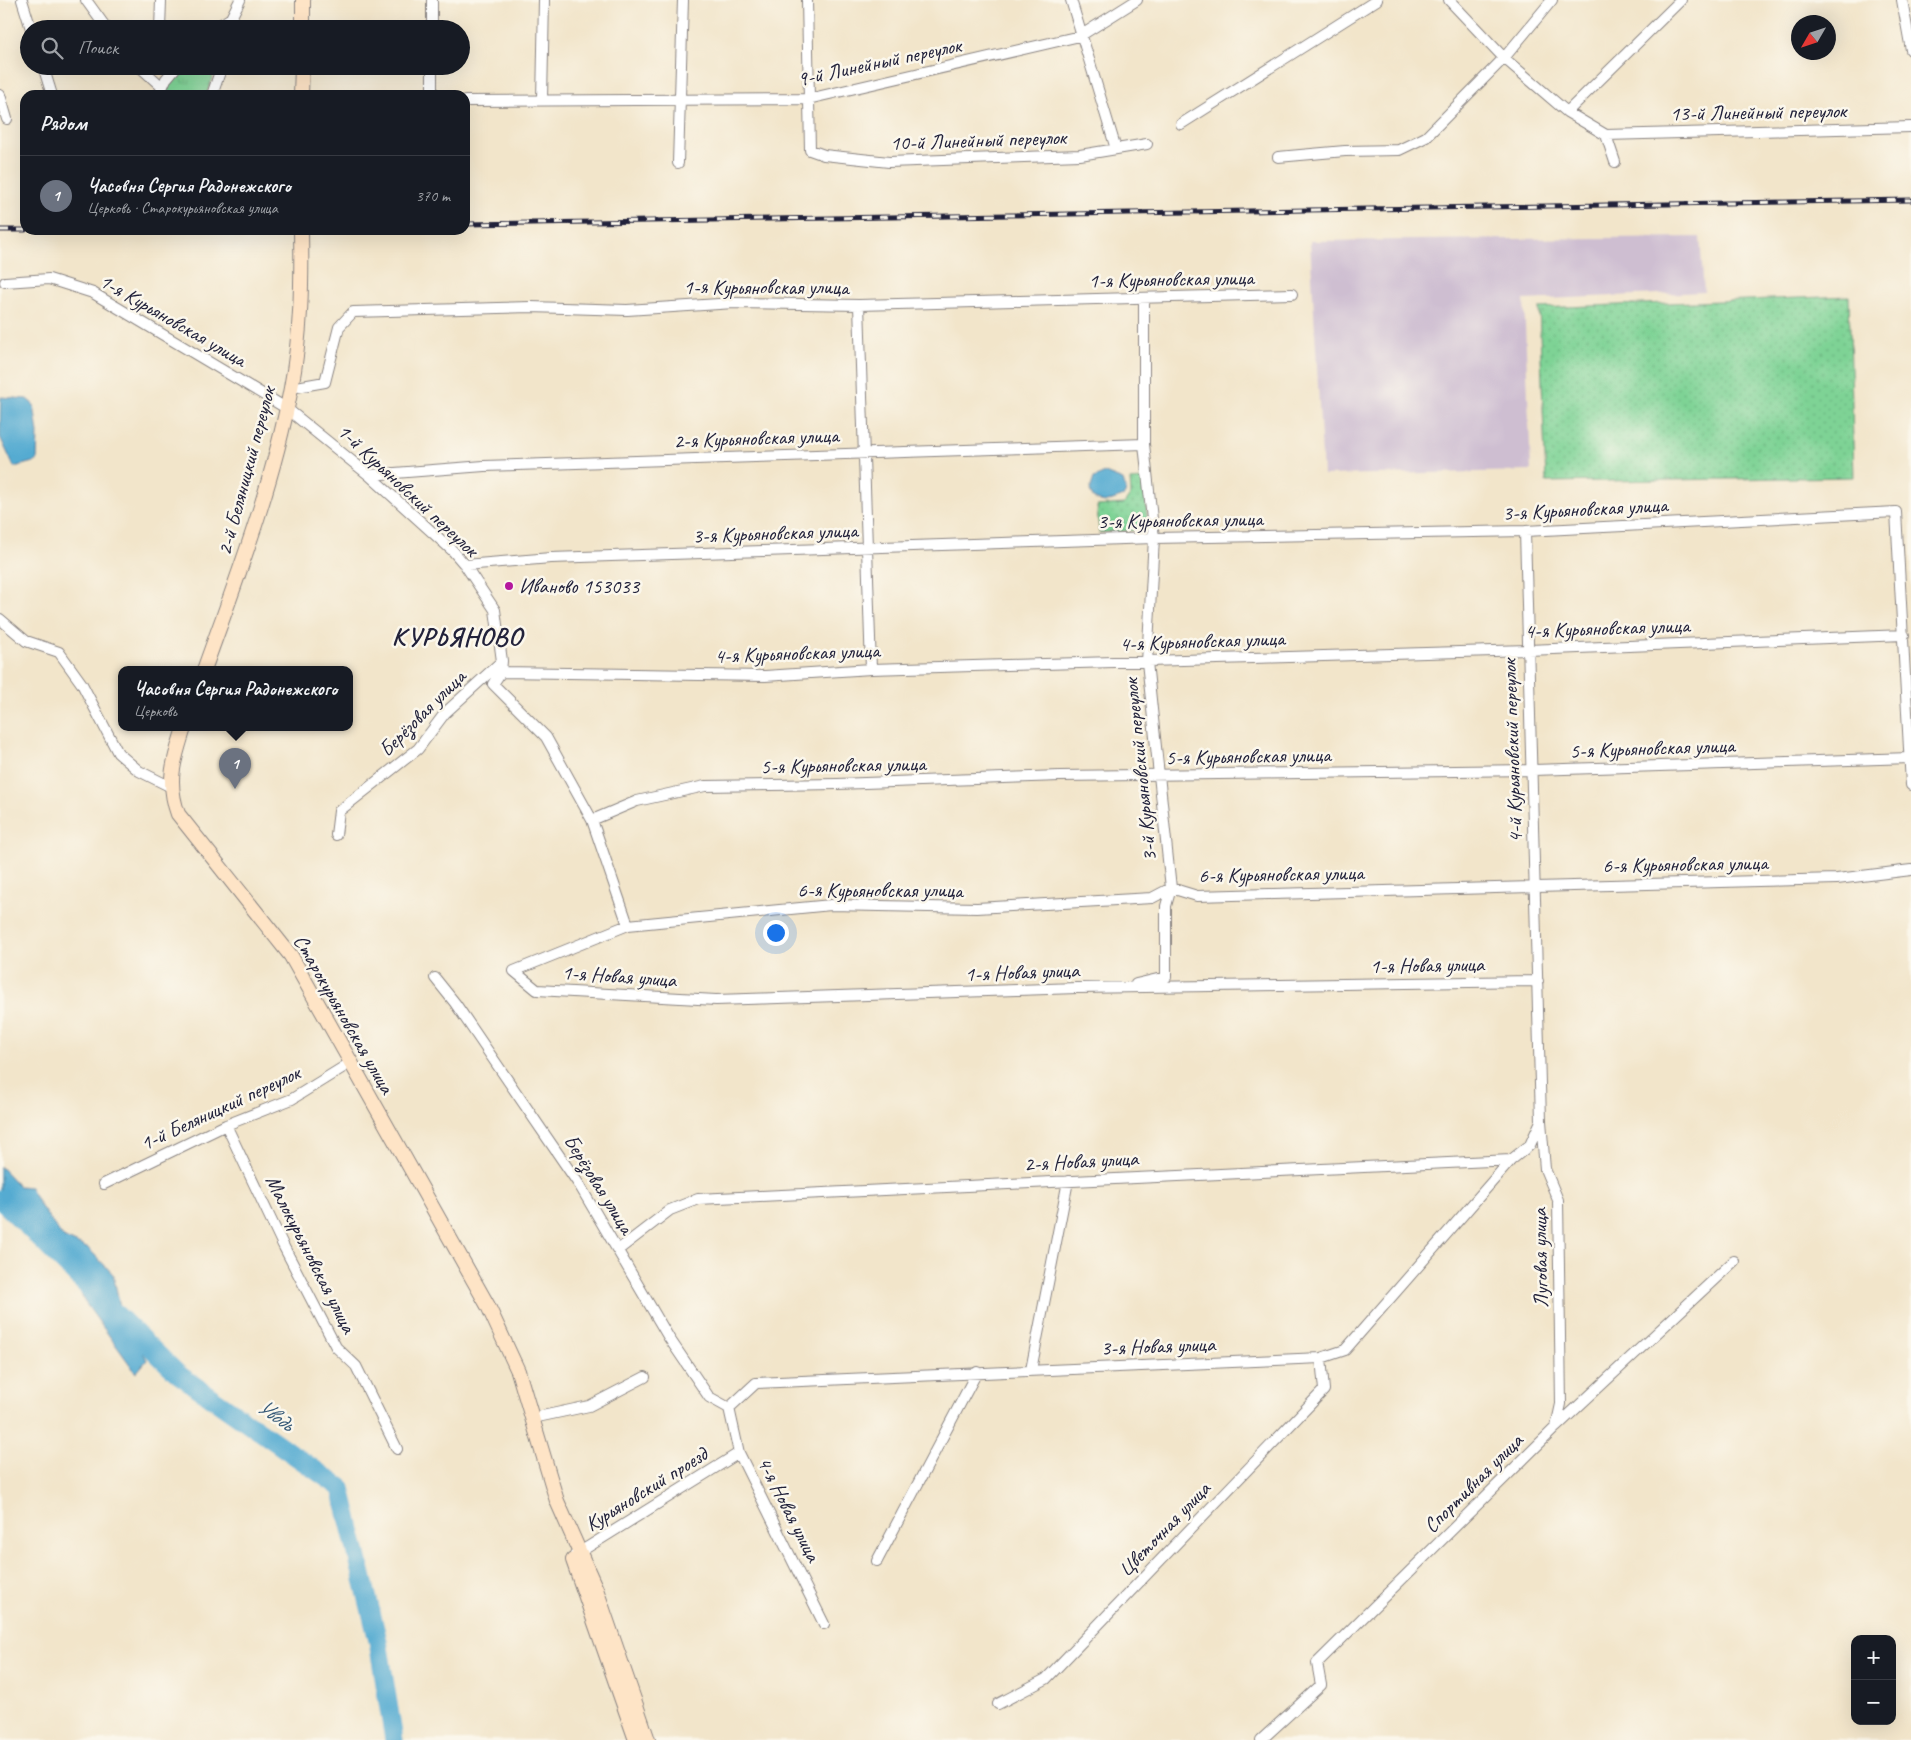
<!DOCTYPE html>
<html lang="ru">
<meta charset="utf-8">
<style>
body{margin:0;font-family:Caveat,sans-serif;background:#242831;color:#f1f3f6}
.controls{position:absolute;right:15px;bottom:15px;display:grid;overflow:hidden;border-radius:10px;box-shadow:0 5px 20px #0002}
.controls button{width:45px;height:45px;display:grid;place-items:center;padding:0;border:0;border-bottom:1px solid #363941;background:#171b24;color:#f1f3f6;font:25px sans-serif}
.compass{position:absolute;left:1791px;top:15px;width:45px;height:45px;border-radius:50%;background:#171b24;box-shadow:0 5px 20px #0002;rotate:231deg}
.you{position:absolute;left:775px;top:932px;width:18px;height:18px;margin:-12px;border:4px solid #fff;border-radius:50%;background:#1a73e8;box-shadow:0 0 0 8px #1a73e833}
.badge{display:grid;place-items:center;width:32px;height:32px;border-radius:50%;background:#d690ce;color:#fff;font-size:16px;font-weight:700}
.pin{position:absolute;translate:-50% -41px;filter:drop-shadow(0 1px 2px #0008)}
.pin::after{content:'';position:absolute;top:26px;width:18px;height:15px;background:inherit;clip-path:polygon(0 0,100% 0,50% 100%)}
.popup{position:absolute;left:118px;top:666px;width:235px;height:65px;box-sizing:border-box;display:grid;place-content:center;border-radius:10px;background:#171b24;filter:drop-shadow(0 1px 4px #0005);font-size:16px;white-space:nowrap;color:#9ea1a6}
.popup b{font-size:19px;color:#f1f3f6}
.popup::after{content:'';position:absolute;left:50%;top:100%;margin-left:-10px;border:10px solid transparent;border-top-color:#171b24}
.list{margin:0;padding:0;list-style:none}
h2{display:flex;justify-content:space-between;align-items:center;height:65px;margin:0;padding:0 20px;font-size:21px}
h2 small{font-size:16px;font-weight:400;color:#9ea1a6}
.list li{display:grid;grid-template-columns:32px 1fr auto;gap:15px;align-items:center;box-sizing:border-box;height:80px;padding:0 20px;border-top:1px solid #363941}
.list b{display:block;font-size:19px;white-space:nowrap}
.list p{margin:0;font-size:16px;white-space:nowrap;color:#9ea1a6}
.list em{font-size:16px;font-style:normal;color:#9ea1a6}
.icon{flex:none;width:28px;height:28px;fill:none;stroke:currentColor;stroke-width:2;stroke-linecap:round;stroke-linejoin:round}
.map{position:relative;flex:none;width:1911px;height:1740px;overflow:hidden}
.search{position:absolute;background:#171b24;box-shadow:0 5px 20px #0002;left:20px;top:20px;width:450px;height:55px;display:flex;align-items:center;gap:12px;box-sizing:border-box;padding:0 18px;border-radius:28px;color:#9ea1a6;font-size:19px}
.panel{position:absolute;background:#171b24;box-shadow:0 5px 20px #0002;left:20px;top:90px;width:450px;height:145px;border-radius:15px}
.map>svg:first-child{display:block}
</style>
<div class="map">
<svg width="1911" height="1740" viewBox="0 0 1911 1740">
<defs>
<pattern id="grass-tufts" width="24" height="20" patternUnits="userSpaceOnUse" patternTransform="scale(1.25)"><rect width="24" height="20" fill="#7ed395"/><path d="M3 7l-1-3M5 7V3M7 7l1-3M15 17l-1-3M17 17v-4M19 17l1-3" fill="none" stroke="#6db581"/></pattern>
<pattern id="park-dots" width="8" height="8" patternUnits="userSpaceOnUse" patternTransform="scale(1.25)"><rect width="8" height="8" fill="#7ed395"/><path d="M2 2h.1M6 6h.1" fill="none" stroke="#6db581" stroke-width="1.8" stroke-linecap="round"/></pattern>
</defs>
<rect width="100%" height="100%" fill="#fbf7ec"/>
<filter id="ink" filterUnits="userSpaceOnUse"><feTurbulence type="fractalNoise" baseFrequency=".02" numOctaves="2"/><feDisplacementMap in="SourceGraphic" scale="10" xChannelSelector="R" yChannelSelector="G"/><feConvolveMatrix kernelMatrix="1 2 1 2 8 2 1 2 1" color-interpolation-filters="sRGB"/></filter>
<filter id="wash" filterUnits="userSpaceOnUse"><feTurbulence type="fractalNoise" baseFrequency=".0096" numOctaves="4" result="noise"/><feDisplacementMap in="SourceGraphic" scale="20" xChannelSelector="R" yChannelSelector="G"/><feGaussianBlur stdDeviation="1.12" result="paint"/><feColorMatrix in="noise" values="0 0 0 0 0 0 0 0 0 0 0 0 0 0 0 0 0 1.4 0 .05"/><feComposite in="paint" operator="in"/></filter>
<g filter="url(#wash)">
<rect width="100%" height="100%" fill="#f2e5ca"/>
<path fill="#cebed1" d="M1700 237 1704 292 1524 300 1531 471 1323 475 1310 241Z"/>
<path fill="url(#grass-tufts)" stroke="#507a68" d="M185 66H217L206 95H165L169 84Z"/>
<path fill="url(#park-dots)" stroke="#507a68" d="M1849 296 1854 477 1546 482 1539 308Z
M1144 479 1148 529 1099 533 1097 506 1124 504 1131 494 1130 480Z"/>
<path fill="#54abd1" stroke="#3b6686" d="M1 397 27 399 34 405 38 433 37 461 14 467 0 437Z
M1105 473 1123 480 1126 490 1124 496 1104 503 1093 498 1090 490 1094 478Z
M0 1166 19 1186 30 1187 39 1204 63 1237 89 1249 113 1274 121 1311 147 1360 136 1373 84 1301 66 1254 45 1246 19 1211 0 1195Z"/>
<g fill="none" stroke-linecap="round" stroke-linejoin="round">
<path stroke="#54abd1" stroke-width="19" d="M0 1199 92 1291
M112 1310 178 1374 341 1488 378 1641 394 1740"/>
</g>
</g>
<g filter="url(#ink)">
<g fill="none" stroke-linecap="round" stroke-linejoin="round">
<g stroke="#8a8482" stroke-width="12">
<path id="minor" d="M22 0 31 29
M86 0 107 29
M432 0V29
M807 0 810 150 824 155 889 162 1080 155 1147 144
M1071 0 1116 149
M1449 0 1504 58 1567 112 1606 135 1615 162
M1902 0 1911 50
M160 29 161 0
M214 29 231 18
M232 29 231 18 240 0
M43 66 52 95
M139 66 161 86
M432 66V95
M0 95 7 119
M159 95 166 79 177 66
M212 95 222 66
M542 100 544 0
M465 101 808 99 1080 36 1137 0
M1567 112 1681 0
M1181 124 1377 0
M1606 135 1911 127
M1278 157 1345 151 1399 150 1426 137 1504 58 1552 0
M678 163 683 0
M5 282 49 279 93 293 286 408 369 475 453 551 465 565 495 610 502 661 501 672 493 684 546 737 592 820 628 925
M859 305 871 669
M291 388 325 382 339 327 353 312 531 307 627 310 734 303 859 305 1292 294
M369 475 484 466 1144 444
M1525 531 1541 1121 1545 1169 1558 1200 1561 1404 1556 1427
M465 565 551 558 1154 538 1525 531 1896 512 1911 785
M0 619 26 641 59 652 82 684 118 753 139 771 171 787
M501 672 765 676 871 669 1528 650 1904 635
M592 820 637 801 705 786 837 784 1060 776 1533 770 1910 758
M336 835 339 811 418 749 445 713 502 661
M514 971 628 925 831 905 977 908 1152 898 1171 888 1197 896 1837 879 1911 870
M514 971 537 990 716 1000 1077 988 1538 981
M435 978 455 1003 580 1186 669 1338 709 1397 729 1408
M1136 984 1166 977V906L1171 888 1147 662 1154 538 1144 444V299
M226 1125 283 1245 336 1347 356 1366 397 1449
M104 1184 226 1125 292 1099 350 1063
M618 1250 670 1210 698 1199 1511 1160 1530 1145 1541 1121
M1031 1370 1068 1181
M729 1408 756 1383 1321 1358 1345 1350 1511 1160
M729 1408 739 1453 824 1624
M533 1418 589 1406 645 1377
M575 1555 739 1453
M877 1561 977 1372
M998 1704 1046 1679 1324 1390 1321 1358
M1261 1740 1321 1685 1317 1663 1556 1427 1734 1261"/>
</g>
<g stroke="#8a8482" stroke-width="16">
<path id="secondary" d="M303 29V0
M301 95 302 66
M204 670C237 578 273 485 291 388 301 336 302 283 301 230
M184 728C174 760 166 781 178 814L291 956 488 1306 518 1371 557 1501 596 1589 648 1740
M573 1560 636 1740"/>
</g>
<use href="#minor" stroke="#fff" stroke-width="10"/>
<use href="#secondary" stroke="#fee4c6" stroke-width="14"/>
<g stroke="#22223b" stroke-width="5">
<path id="rail" d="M465 224 1911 200
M0 230H25"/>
</g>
<use href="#rail" stroke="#fbf7ec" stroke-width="3" stroke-dasharray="9" stroke-linecap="butt"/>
</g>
</g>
<circle fill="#b5179e" stroke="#fbf7ec" stroke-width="2" cx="509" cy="586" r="5"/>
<g text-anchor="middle" stroke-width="5" stroke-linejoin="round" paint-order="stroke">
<g font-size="21" fill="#22223b" stroke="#fbf7ec">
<text transform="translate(879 62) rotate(-12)" y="7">9-й Линейный переулок</text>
<text transform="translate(1758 112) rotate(-1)" y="7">13-й Линейный переулок</text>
<text transform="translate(978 140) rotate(-2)" y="7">10-й Линейный переулок</text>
<text transform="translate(1171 279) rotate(-1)" y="7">1-я Курьяновская улица</text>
<text x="766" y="294">1-я Курьяновская улица</text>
<text transform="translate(173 320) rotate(30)" y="7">1-я Курьяновская улица</text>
<text transform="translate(756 438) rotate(-2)" y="7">2-я Курьяновская улица</text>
<text transform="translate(246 471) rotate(-75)" y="7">2-й Беляницкий переулок</text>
<text transform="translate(408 490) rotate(43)" y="7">1-й Курьяновский переулок</text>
<text transform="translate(1585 509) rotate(-3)" y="7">3-я Курьяновская улица</text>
<text transform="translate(1180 520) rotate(-1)" y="7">3-я Курьяновская улица</text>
<text transform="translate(775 533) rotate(-2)" y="7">3-я Курьяновская улица</text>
<text transform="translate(1607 628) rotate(-2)" y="7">4-я Курьяновская улица</text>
<text transform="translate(1202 641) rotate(-2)" y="7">4-я Курьяновская улица</text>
<text transform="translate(797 653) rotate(-2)" y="7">4-я Курьяновская улица</text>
<text transform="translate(422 713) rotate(-45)" y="7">Берёзовая улица</text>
<text transform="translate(1652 748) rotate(-2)" y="7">5-я Курьяновская улица</text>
<text transform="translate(1512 751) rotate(-92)" y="7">4-й Курьяновский переулок</text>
<text transform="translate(1248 756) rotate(-1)" y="7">5-я Курьяновская улица</text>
<text transform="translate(843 765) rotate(-1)" y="7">5-я Курьяновская улица</text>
<text transform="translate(1140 770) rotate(-96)" y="7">3-й Курьяновский переулок</text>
<text transform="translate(1685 864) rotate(-1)" y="7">6-я Курьяновская улица</text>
<text transform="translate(1281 874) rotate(-1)" y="7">6-я Курьяновская улица</text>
<text x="880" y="897">6-я Курьяновская улица</text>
<text transform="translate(1427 965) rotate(-1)" y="7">1-я Новая улица</text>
<text transform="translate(1022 972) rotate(-2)" y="7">1-я Новая улица</text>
<text transform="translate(619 976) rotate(4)" y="7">1-я Новая улица</text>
<text transform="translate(344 1014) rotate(60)" y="7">Старокурьяновская улица</text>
<text transform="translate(220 1108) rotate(-25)" y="7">1-й Беляницкий переулок</text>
<text transform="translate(1081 1161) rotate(-3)" y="7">2-я Новая улица</text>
<text transform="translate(599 1184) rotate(58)" y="7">Берёзовая улица</text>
<text transform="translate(311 1254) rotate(63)" y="7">Малокурьяновская улица</text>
<text transform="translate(1540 1258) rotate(-91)" y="7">Луговая улица</text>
<text transform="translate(1158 1346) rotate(-2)" y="7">3-я Новая улица</text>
<text transform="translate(1473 1483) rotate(-45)" y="7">Спортивная улица</text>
<text transform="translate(646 1489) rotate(-32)" y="7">Курьяновский проезд</text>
<text transform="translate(789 1509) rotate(63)" y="7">4-я Новая улица</text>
<text transform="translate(1164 1529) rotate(-46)" y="7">Цветочная улица</text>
</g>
<g font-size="21" fill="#22223b" stroke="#fbf7ec" text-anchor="start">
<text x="519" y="593">Иваново 153033</text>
</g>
<g font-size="22" font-style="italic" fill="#365977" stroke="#fbf7ec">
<text transform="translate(276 1414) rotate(35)" y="8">Уводь</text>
</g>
<g font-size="26" font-weight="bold" letter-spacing="1" fill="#22223b" stroke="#fbf7ec">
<text x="457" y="645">КУРЬЯНОВО</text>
</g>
</g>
</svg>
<div class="controls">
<button>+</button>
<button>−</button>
</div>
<svg class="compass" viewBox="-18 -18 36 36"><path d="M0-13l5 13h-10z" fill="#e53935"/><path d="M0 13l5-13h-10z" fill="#9ea1a6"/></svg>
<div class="you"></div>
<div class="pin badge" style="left:235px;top:789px;background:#6b7280">1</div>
<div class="popup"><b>Часовня Сергия Радонежского</b>Церковь</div>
<div class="search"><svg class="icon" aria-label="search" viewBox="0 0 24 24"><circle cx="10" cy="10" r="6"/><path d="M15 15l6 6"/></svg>Поиск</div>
<section class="panel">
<h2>Рядом<small></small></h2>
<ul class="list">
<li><span class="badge" style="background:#6b7280">1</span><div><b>Часовня Сергия Радонежского</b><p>Церковь · Старокурьяновская улица</p></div><em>370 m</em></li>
</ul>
</section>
</div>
